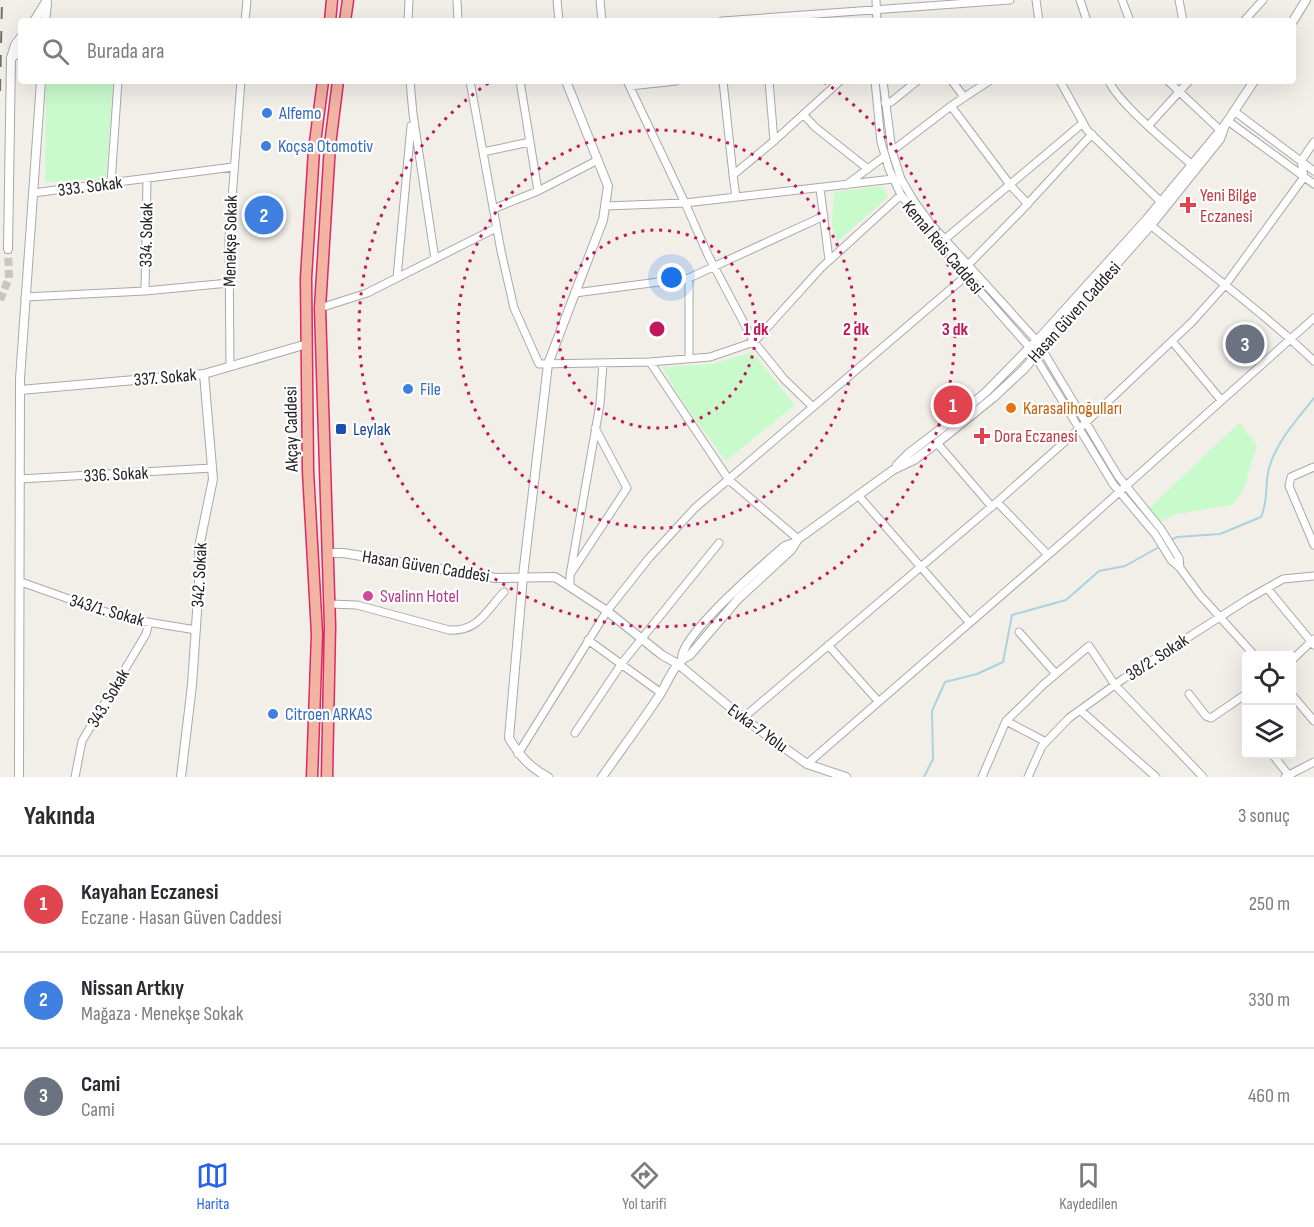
<!DOCTYPE html>
<html lang="tr">
<meta charset="utf-8">
<style>
body{margin:0;font-family:"Sofia Sans Condensed",sans-serif;background:#f2f2f3;color:#2b2b33}
.controls{position:absolute;right:18px;bottom:18px;display:grid;overflow:hidden;border-radius:6px;box-shadow:0 6px 24px #0002}
.controls button{width:54px;height:54px;display:grid;place-items:center;padding:0;border:0;border-bottom:2px solid #e1e1e2;background:#fff;color:#2b2b33;font:30px sans-serif}
.you{position:absolute;left:672px;top:278px;width:21px;height:21px;margin:-15px;border:4px solid #fff;border-radius:50%;background:#1a73e8;box-shadow:0 0 0 9px #1a73e833}
.badge{display:grid;place-items:center;width:39px;height:39px;border-radius:50%;background:#2563eb;color:#fff;font-size:20px;font-weight:700}
.pin{position:absolute;translate:-50% -50%;border:3px solid #fff;box-shadow:0 2px 6px #0006}
.list{margin:0;padding:0;list-style:none}
h2{display:flex;justify-content:space-between;align-items:center;height:78px;margin:0;padding:0 24px;font-size:26px}
h2 small{font-size:20px;font-weight:400;color:#7c7c81}
.list li{display:grid;grid-template-columns:39px 1fr auto;gap:18px;align-items:center;box-sizing:border-box;height:96px;padding:0 24px;border-top:2px solid #e1e1e2}
.list b{display:block;font-size:22px;white-space:nowrap}
.list p{margin:0;font-size:20px;white-space:nowrap;color:#7c7c81}
.list em{font-size:20px;font-style:normal;color:#7c7c81}
.icon{flex:none;width:33px;height:33px;fill:none;stroke:currentColor;stroke-width:2;stroke-linecap:round;stroke-linejoin:round}
.map{position:relative;flex:none;width:1314px;height:777px;overflow:hidden}
.search{position:absolute;background:#fff;box-shadow:0 6px 24px #0002;left:18px;right:18px;top:18px;height:66px;display:flex;align-items:center;gap:15px;box-sizing:border-box;padding:0 21px;border-radius:6px;color:#7c7c81;font-size:22px}
.sheet{height:366px;background:#fff}
nav{display:flex;justify-content:space-around;align-items:center;box-sizing:border-box;height:84px;border-top:2px solid #e1e1e2;background:#fff;font-size:16px;color:#7c7c81}
nav a{display:grid;justify-items:center;gap:3px}
nav .on{color:#2563eb}
.map>svg:first-child{display:block}
</style>
<div class="map">
<svg width="1314" height="777" viewBox="0 0 1314 777">
<rect width="100%" height="100%" fill="#f2efe9"/>
<path fill="#c8facc" d="M46 81H113L106 179 45 182Z
M882 186 888 197 837 242 832 225 834 192Z
M752 352 795 405 726 461 686 407 662 367 713 364Z
M1239 423 1257 445 1243 491 1232 505 1177 514 1160 522 1148 509Z"/>
<g fill="none" stroke-linecap="round" stroke-linejoin="round">
<path stroke="#aad3df" stroke-width="2" d="M1171 540 1177 537 1220 534 1261 517C1269 500 1264 482 1270 465 1278 440 1298 418 1314 398
M924 777 933 759 932 711 945 682 977 674 1003 662 1012 615 1066 600 1099 571 1125 566 1161 546"/>
<path stroke="#c8c6c1" stroke-width="8" stroke-dasharray="8 4" stroke-linecap="butt" d="M0 300 9 278 8 249"/>
<g stroke="#a9a9a9" stroke-width="9">
<path id="minor" d="M457 0 458 21
M557 0 559 21
M600 0 602 21
M876 0 877 21
M1036 0 1039 21
M1080 0 1087 21
M1122 0 1130 21
M1179 0 1183 21
M245 21 247 0
M408 21 409 0
M722 21 1010 0
M1244 21 1263 0
M410 81 413 114 435 259
M470 81 501 251 514 308 539 364 650 362 710 357 754 342 784 379 813 407
M520 81 538 191 598 160
M723 81 733 175
M769 81 774 141
M875 81 881 142 889 169 901 195 964 273 1030 348 1113 484 1155 534 1171 560 1180 568 1200 595 1255 656
M883 81 892 151 901 179 914 201 930 223 1037 341 1118 476 1161 529 1179 558 1180 568
M952 81 964 97
M1060 81 1087 130 1164 205
M1109 81C1118 103 1172 147 1192 165
M1168 81 1220 130
M630 86 676 81
M885 103 891 102 917 81
M951 106 989 81
M1234 111 1314 171
M804 115 815 127 868 169
M1228 121 1314 184
M1149 125 1189 81
M892 151 951 106 1011 186 1028 204
M483 152 530 142
M893 179 685 203 708 255 754 342 821 268 901 195
M111 183 118 81
M846 185 885 156
M820 188 829 260
M33 193 233 167
M736 197 733 175 774 141 840 81
M605 206 685 203 627 81
M493 209 538 191
M1147 222C1203 269 1262 311 1314 361
M945 239 1083 123
M968 265 1021 211 1092 134
M397 278 411 126
M689 278V358
M145 291 147 179
M575 293 689 278 824 216
M25 297 145 291 229 283
M320 308 367 293 496 228
M1172 341 1221 400
M650 362 729 480 798 539
M230 366 229 238 241 81
M937 443 992 507
M1314 467 1291 477 1289 486 1314 545
M20 479 212 468
M858 495 969 622
M997 502 1048 555
M571 573 627 488 595 428
M21 582 123 618 196 630
M570 587V575L600 404 603 363
M1267 588 1314 645
M329 604 357 605 449 630C478 632 486 611 504 592
M1019 632 1056 674
M588 640 661 693
M828 645 878 701
M1292 660 1314 639
M1189 694 1206 716 1211 718 1246 694
M1292 695 1314 721
M1080 710 1156 777
M743 718 997 502 1079 429 1192 322 1226 284 1304 177 1301 161 1314 142
M1006 721 1046 742
M575 733 622 663 719 543
M518 754 607 611 649 558 695 508 966 276
M1272 754 1290 777
M807 764 1071 535 1314 318
M75 777 82 741 146 634 149 622
M982 777 1006 721 1044 684 1089 646 1115 685 1203 777
M1028 777 1042 746 1069 718 1123 679 1248 599 1283 579 1314 576
M1285 777 1314 762"/>
</g>
<g stroke="#a9a9a9" stroke-width="10">
<path id="tertiary" d="M34 21 47 0
M45 21 47 4
M1293 21 1306 0
M11 58 21 51
M8 249 11 58 15 45 21 37
M20 390 204 374 307 344
M897 465 908 454 951 421 986 392 1043 334 1146 220 1225 125 1254 81
M329 553H343L496 578 555 577 607 611 662 655 678 664 743 718 807 764 846 777
M682 658C682 634 764 564 785 546L794 543
M19 777 20 379 41 81
M181 777 192 685 200 568 199 547 213 479 204 374
M548 777C530 768 519 755 509 738L523 576 548 364 603 220 608 186 566 81
M602 777C621 750 641 723 659 696 669 681 673 663 690 655L738 599 791 550 798 539 893 470 914 460 937 443 994 397 1024 369 1151 225 1220 139 1225 125"/>
</g>
<g stroke="#dc2a67" stroke-width="13">
<path id="trunk" d="M330 21 332 0
M345 21 348 0
M312 777 317 634 308 471 306 278 314 150 323 81
M327 777 330 626 320 308 330 145 338 81"/>
</g>
<use href="#minor" stroke="#fff" stroke-width="7"/>
<use href="#tertiary" stroke="#fff" stroke-width="8"/>
<use href="#trunk" stroke="#f2b4a3" stroke-width="10"/>
<path stroke="#707070" stroke-width="2" stroke-dasharray="12 12" stroke-linecap="butt" d="M0 91 2 0"/>
</g>
<g fill="none" stroke="#c2185b" stroke-width="3" stroke-dasharray="3 6">
<circle cx="657" cy="329" r="99"/>
<circle cx="657" cy="329" r="199"/>
<path d="M824 82A298 298 0 1 1 490 82"/>
</g>
<g fill="#3f7fe0" stroke="#fff" stroke-width="2">
<circle cx="267" cy="113" r="6"/>
<circle cx="266" cy="146" r="6"/>
<circle cx="408" cy="389" r="6"/>
<circle cx="273" cy="714" r="6"/>
</g>
<g fill="#e0444e" stroke="#fff" stroke-width="2">
<path d="M1185 196h6v6h6v6h-6v6h-6v-6h-6v-6h6z"/>
<path d="M979 427h6v6h6v6h-6v6h-6v-6h-6v-6h6z"/>
</g>
<circle fill="#e8710a" stroke="#fff" stroke-width="2" cx="1011" cy="408" r="6"/>
<rect fill="#1a4fb4" stroke="#fff" stroke-width="2" x="335" y="423" width="12" height="12" rx="3"/>
<circle fill="#d1479c" stroke="#fff" stroke-width="2" cx="368" cy="596" r="6"/>
<g text-anchor="middle" stroke-width="4.5" stroke-linejoin="round" paint-order="stroke">
<g font-size="18" fill="#366cbe" stroke="#fff" text-anchor="start">
<text x="279" y="119">Alfemo</text>
<text x="278" y="152">Koçsa Otomotiv</text>
<text x="420" y="395">File</text>
<text x="285" y="720">Citroen ARKAS</text>
</g>
<g font-size="18" fill="#222" stroke="#fff">
<text transform="translate(90 186) rotate(-7)" y="6">333. Sokak</text>
<text transform="translate(146 235) rotate(-89)" y="6">334. Sokak</text>
<text transform="translate(230 241) rotate(-89)" y="6">Menekşe Sokak</text>
<text transform="translate(943 247) rotate(50)" y="6">Kemal Reis Caddesi</text>
<text transform="translate(1074 312) rotate(-48)" y="6">Hasan Güven Caddesi</text>
<text transform="translate(165 377) rotate(-5)" y="6">337. Sokak</text>
<text transform="translate(291 429) rotate(-91)" y="6">Akçay Caddesi</text>
<text transform="translate(116 474) rotate(-3)" y="6">336. Sokak</text>
<text transform="translate(426 566) rotate(9)" y="6">Hasan Güven Caddesi</text>
<text transform="translate(199 575) rotate(-87)" y="6">342. Sokak</text>
<text transform="translate(107 610) rotate(16)" y="6">343/1. Sokak</text>
<text transform="translate(1157 657) rotate(-33)" y="6">38/2. Sokak</text>
<text transform="translate(108 698) rotate(-59)" y="6">343. Sokak</text>
<text transform="translate(758 728) rotate(36)" y="6">Evka-7 Yolu</text>
</g>
<g font-size="18" fill="#be3a42" stroke="#fff" text-anchor="start">
<text x="1200" y="201">Yeni Bilge<tspan x="1200" dy="21">Eczanesi</tspan></text>
<text x="994" y="442">Dora Eczanesi</text>
</g>
<g font-size="18" fill="#c56008" stroke="#fff" text-anchor="start">
<text x="1023" y="414">Karasalihoğulları</text>
</g>
<g font-size="18" fill="#164399" stroke="#fff" text-anchor="start">
<text x="353" y="435">Leylak</text>
</g>
<g font-size="18" fill="#b23c85" stroke="#fff" text-anchor="start">
<text x="380" y="602">Svalinn Hotel</text>
</g>
</g>
<circle cx="657" cy="329" r="9" fill="#c2185b" stroke="#fff" stroke-width="3"/>
<g font-size="18" text-anchor="middle" font-weight="bold" fill="#c2185b" stroke="#fff" stroke-width="4.5" stroke-linejoin="round" paint-order="stroke">
<text x="756" y="335">1 dk</text>
<text x="856" y="335">2 dk</text>
<text x="955" y="335">3 dk</text>
</g>
</svg>
<div class="controls">
<button><svg class="icon" aria-label="locate" viewBox="0 0 24 24"><circle cx="12" cy="12" r="6"/><path d="M12 2v4M12 18v4M2 12h4M18 12h4"/></svg></button>
<button><svg class="icon" aria-label="layers" viewBox="0 0 24 24"><path d="M12 4l9 5-9 5-9-5zM3 14l9 5 9-5"/></svg></button>
</div>
<div class="you"></div>
<div class="pin badge" style="left:953px;top:405px;background:#e0444e">1</div>
<div class="pin badge" style="left:264px;top:215px;background:#3f7fe0">2</div>
<div class="pin badge" style="left:1245px;top:344px;background:#6b7280">3</div>
<div class="search"><svg class="icon" aria-label="search" viewBox="0 0 24 24"><circle cx="10" cy="10" r="6"/><path d="M15 15l6 6"/></svg>Burada ara</div>
</div>
<section class="sheet">
<h2>Yakında<small>3 sonuç</small></h2>
<ul class="list">
<li><span class="badge" style="background:#e0444e">1</span><div><b>Kayahan Eczanesi</b><p>Eczane · Hasan Güven Caddesi</p></div><em>250 m</em></li>
<li><span class="badge" style="background:#3f7fe0">2</span><div><b>Nissan Artkıy</b><p>Mağaza · Menekşe Sokak</p></div><em>330 m</em></li>
<li><span class="badge" style="background:#6b7280">3</span><div><b>Cami</b><p>Cami</p></div><em>460 m</em></li>
</ul>
</section>
<nav>
<a class="on"><svg class="icon" aria-label="map" viewBox="0 0 24 24"><path d="M3 6l6-2 6 2 6-2v14l-6 2-6-2-6 2zM9 4v14M15 6v14"/></svg>Harita</a>
<a><svg class="icon" aria-label="directions" viewBox="0 0 24 24"><path d="M12 3l9 9-9 9-9-9zM9 14v-3h6M13 9l2 2-2 2"/></svg>Yol tarifi</a>
<a><svg class="icon" aria-label="saved" viewBox="0 0 24 24"><path d="M7 4h10v16l-5-4-5 4z"/></svg>Kaydedilen</a>
</nav>
